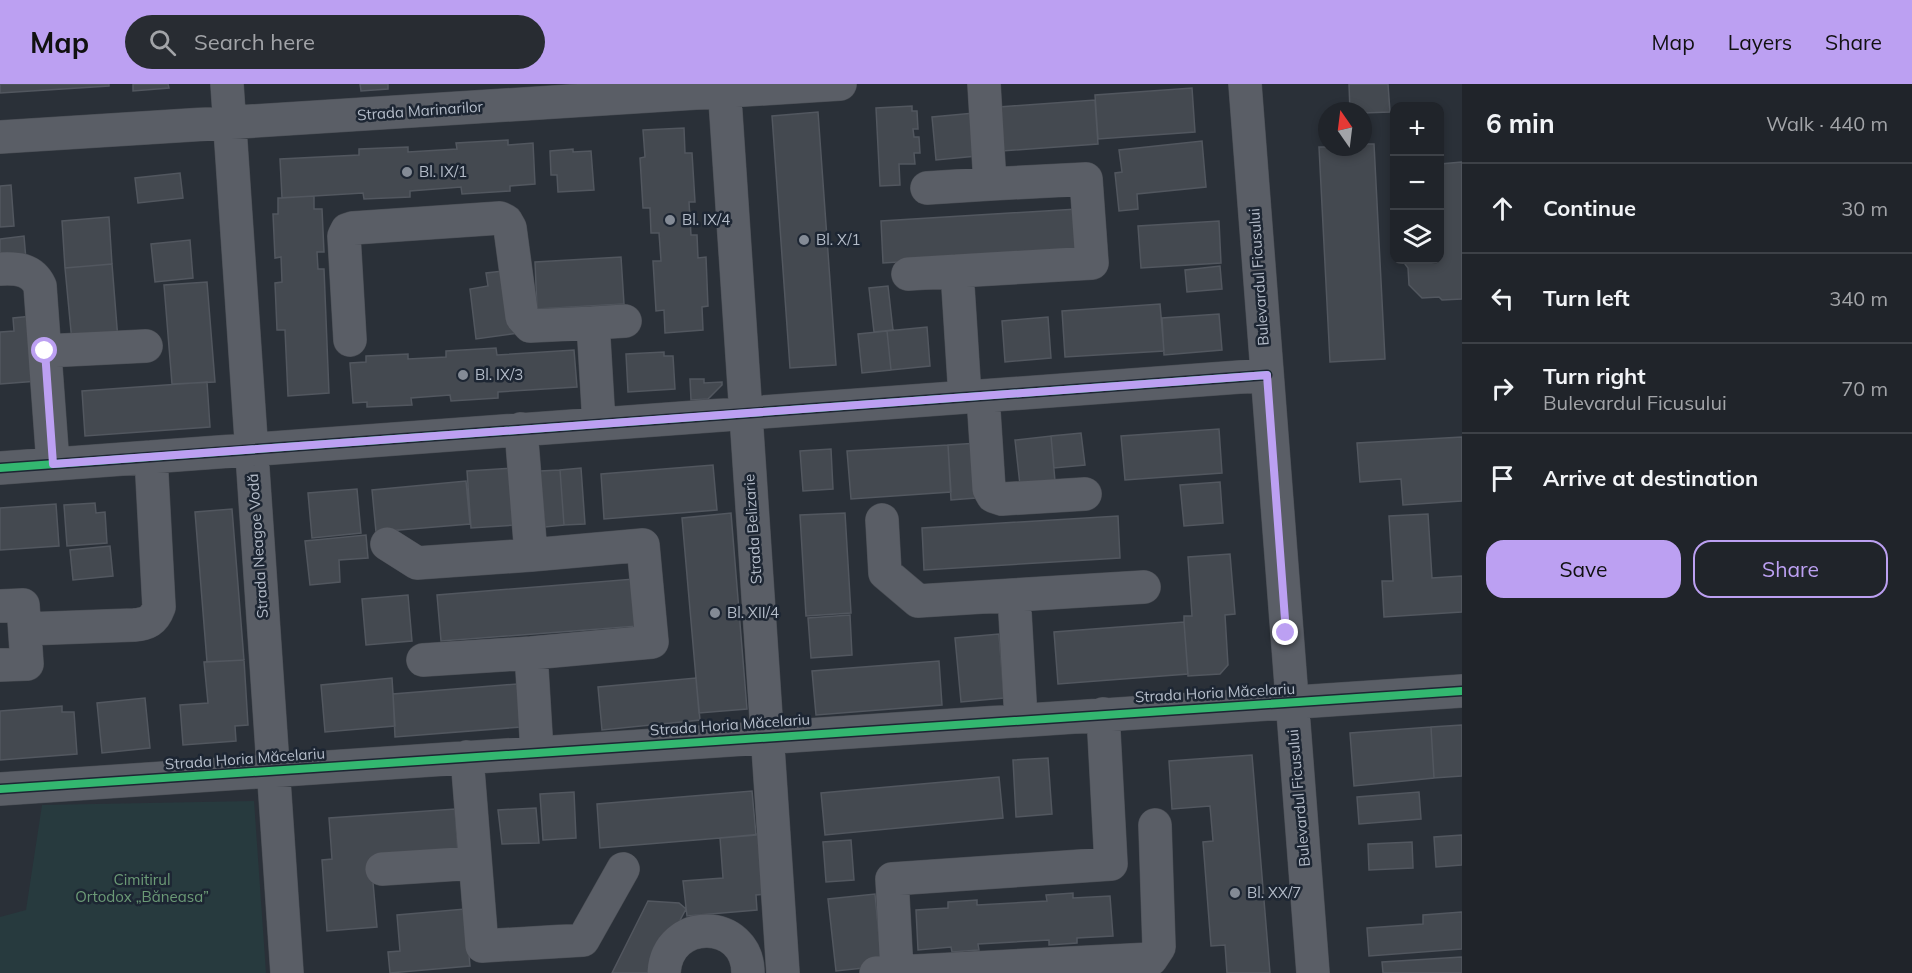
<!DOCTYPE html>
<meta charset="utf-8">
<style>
body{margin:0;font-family:Mulish,sans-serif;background:#282c32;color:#f1f3f6}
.controls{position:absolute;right:18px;top:18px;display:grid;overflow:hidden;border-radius:12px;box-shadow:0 3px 9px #0003}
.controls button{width:54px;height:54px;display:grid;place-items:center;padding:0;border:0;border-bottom:2px solid #3d4147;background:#20242a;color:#f1f3f6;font:30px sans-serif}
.compass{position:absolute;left:1318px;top:18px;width:54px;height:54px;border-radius:50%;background:#20242a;box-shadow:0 3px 9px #0003;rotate:346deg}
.stop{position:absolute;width:18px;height:18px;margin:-14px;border:4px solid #bca0f2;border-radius:50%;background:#fff}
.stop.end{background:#bca0f2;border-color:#fff;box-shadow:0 2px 6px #0008}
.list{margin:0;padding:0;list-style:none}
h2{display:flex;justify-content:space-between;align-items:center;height:78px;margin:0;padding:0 24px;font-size:26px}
h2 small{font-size:20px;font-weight:400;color:#a2a4a8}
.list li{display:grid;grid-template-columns:39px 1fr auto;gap:18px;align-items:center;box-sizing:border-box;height:90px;padding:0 24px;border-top:2px solid #3d4147}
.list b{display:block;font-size:22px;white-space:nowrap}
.list p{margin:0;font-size:20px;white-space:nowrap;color:#a2a4a8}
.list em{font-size:20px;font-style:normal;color:#a2a4a8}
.actions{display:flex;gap:12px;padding:18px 24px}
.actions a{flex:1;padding:14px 0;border:2px solid #bca0f2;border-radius:18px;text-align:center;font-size:21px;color:#bca0f2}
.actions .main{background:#bca0f2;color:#111}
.icon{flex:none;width:33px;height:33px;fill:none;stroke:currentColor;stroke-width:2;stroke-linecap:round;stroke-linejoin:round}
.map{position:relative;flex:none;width:1462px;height:889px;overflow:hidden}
header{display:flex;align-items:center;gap:36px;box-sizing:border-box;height:84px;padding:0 30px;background:#bca0f2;color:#111}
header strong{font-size:28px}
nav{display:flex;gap:33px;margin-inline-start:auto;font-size:21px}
.search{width:420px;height:54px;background:#282c32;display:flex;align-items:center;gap:15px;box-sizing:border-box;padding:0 21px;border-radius:33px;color:#a2a4a8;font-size:22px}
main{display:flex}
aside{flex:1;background:#20242a}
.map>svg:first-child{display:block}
</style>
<header>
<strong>Map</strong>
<div class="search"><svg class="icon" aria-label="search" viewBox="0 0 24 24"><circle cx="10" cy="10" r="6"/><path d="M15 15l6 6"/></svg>Search here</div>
<nav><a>Map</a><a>Layers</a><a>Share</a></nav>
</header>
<main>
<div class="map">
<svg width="1462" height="889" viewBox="0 0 1462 889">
<rect width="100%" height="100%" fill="#2a3038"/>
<path fill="#273a3e" d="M254 717 266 889H0V833L26 826 42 721Z"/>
<path fill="#444950" stroke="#52575f" stroke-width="1.5" d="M0 0H109V2L0 9Z
M133 0H168L169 4 133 7Z
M360 0H388V5L361 7Z
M1349 0H1388L1390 28 1363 29V27H1350Z
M1192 4 1195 48 1098 55 1095 11Z
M1095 16 1098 60 1002 67 999 23Z
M912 22V27H917L918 45H913L914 53H919L920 69H914L915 80H899L900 101 880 102 876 24Z
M818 28 836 281 790 284 772 32Z
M974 29 977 72 936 76 932 33Z
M684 44 685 69H692L695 118H689L691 151H697L698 174 706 173 708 222 702 223 703 246 665 249 664 226 656 227 653 177H661L659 149H651L650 124H643L640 74 645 73 643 46Z
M508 56V61L533 59 535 100 510 102V107L462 110 461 103 410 107V113L364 115 363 109 282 114 280 75 359 71V65L408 63V68L457 65 456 59Z
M1202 57 1206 103 1137 110 1138 125 1119 127 1115 89 1122 88 1119 66Z
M1363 60H1374L1385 275 1330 278 1319 63H1363Z
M573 65V68L591 67 594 106 558 108 557 91H551L550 67Z
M1462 78V215L1442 216 1439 213 1422 214 1409 201 1408 184 1402 176H1440V80Z
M180 89 183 114 138 119 135 94Z
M11 101 14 142 0 143V102Z
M314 112V125H322L324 168H317L318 185H324L329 309 288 312 285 246H277L275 199 282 198 281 173 275 174 273 130H278V114Z
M1077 125 1080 167 883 179 881 137Z
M109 133 112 180 65 184 62 137Z
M1219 137 1221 179 1141 184 1138 142Z
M24 152 26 176 0 179V155Z
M190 156 193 194 155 198 151 160Z
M621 173 624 220 537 225 535 178Z
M112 180 118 256 72 258 65 184Z
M1220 182 1222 205 1187 208 1185 186Z
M503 187 518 249 476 255 470 205 488 202 486 189Z
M207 198 215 298 172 300 164 201Z
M888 202 893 246 874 248 869 204Z
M1160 220 1164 267 1065 273 1062 227Z
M1219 230 1222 266 1164 271 1162 234Z
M32 232 38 297 0 300V248L14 247 13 234Z
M1048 233 1051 274 1005 278 1002 237Z
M927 243 930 282 891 286 887 247Z
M887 247 891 286 862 289 858 250Z
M496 264 497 271 574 266 577 303 498 308V314L451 317 450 311 411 314 412 321 367 323V318L353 319 350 279 366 278V272L408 270V275L446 273V267Z
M664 268V272H673L675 305 628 308 626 270Z
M690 295H704V299L722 298V301L708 315 691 316Z
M207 298 210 343 85 352 82 307Z
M1219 345 1222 389 1125 396 1121 352Z
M1081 349 1085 381 1054 384 1051 352Z
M1051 352 1055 397 1020 401 1015 356Z
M1462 353V417L1403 421 1401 395 1360 398 1357 359Z
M978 359 976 414 951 416 948 361Z
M948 361 951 408 851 415 847 367Z
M831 365 833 405 803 407 800 367Z
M713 381 717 426 604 435 601 390Z
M512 384 516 441 471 444 467 387Z
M581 384 585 440 564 441 560 386Z
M560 386 564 441 545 443 540 387Z
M466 397 470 440 376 448 372 406Z
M1220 398 1223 439 1184 442 1180 401Z
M357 405 361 449 312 454 308 409Z
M95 419 96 429 105 428 107 459 67 462 64 421Z
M56 420 59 462 0 466V424Z
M232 425 244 576 207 578 195 428Z
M731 429 747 625 699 629 682 434Z
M845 429 851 529 806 532 800 431Z
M1428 430 1432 494 1462 492V528L1384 533 1382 497H1393L1389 432Z
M1118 432 1120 474 924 486 922 444Z
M366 451 368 474 339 476 340 498 310 501 305 457Z
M110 462 113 492 73 496 70 466Z
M1230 470 1235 530 1225 531 1228 581 1220 590 1188 592 1184 538V532H1192L1188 473Z
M634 495 638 542 441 557 437 511Z
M408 511 412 557 366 561 362 515Z
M850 531 852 571 811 574 808 534Z
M1184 538 1188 590 1058 600 1054 548Z
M999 550 1004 614 961 618 955 554Z
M244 576 248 641 235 642 236 657 183 661 180 621 208 619 204 578Z
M939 577 942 621 816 631 812 587Z
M392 594 395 642 325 648 321 601Z
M696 594 700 636 602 646 598 603Z
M517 600 521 643 395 653 393 610Z
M145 614 150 664 102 669 97 619Z
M62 622V628H74L77 670 0 676V627Z
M1462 641V692L1434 694 1431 643Z
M1431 643 1434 694 1354 702 1350 649Z
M1252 671 1270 889H1227L1225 861 1211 862 1203 758 1213 757 1210 722 1172 725 1169 677Z
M1048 674 1052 730 1016 733 1013 676Z
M999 693 1003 734 825 751 821 709Z
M752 707 756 751 600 764 597 720Z
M574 708 576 754 543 756 540 710Z
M1419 708 1421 735 1359 740 1357 713Z
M536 724 539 759 502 760 498 726Z
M455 725 458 769 371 776 377 843 327 847 322 776 332 775 329 734Z
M761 750 767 810 756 811 757 826 687 832 683 797 723 794 720 754Z
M1462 751V781L1436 783 1434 753Z
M851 756 854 796 826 798 823 758Z
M1412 758 1413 784 1369 786 1368 760Z
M1073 809V814L1110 812 1113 852 1077 854V859L1049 861V856L978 860 979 866 952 868 951 863 918 866 916 826 948 824V818L977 816V821L1047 817 1046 811Z
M875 810 882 882 836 887 828 815Z
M648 817 679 819 686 825 652 889H612Z
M465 825 470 882 390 889 388 868 400 867 397 831Z
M1462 828V865L1369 872 1367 844 1423 840V831Z
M1462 873V889H1383L1382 878Z"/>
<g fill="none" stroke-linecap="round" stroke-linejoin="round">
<g stroke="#484c53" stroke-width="34">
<path id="minor" d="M227 0 287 889
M724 0 783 889
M1245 0 1313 889
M0 53 840 0
M927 104 990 100
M0 185C17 184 32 185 40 202L53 380
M908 190 957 187
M593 239 625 237
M350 256 344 152 347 146 353 144 500 134 506 137 510 144 522 233 530 242 593 239 599 340
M45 267 146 262
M983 312 989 405 993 412 1002 415 1085 410
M965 313 957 187 1092 179 1086 95 990 100 984 0
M0 384 1267 291
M882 436 885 489 918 517 1014 511 1021 635
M387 460 417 479 531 471
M1014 511 1144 503
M0 522 23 521 27 580 0 581
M25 545 134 541C147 540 154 537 159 523L151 373
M531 569 537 668
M423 576 531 569 652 558 643 461 531 471 521 345
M467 673 482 862 583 856 623 785
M0 705 1462 607
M382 785 475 779
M897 888 892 795 1111 780 1103 630
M664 889C667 832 748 834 748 889
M876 889 1151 875 1159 863 1155 741"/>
</g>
<use href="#minor" stroke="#5a5e66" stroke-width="33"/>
<g stroke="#1d2633" stroke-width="11">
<path id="cycleway" d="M0 384 1267 291
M0 705 1462 607"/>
</g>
<use href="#cycleway" stroke="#33b770" stroke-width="8"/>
</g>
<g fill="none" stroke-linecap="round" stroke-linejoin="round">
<path stroke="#bca0f2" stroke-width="8" d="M45 267 53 380 1267 291 1286 549"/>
</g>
<g fill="#848b96" stroke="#1d2633" stroke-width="2">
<circle cx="407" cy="88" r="6"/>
<circle cx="670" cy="136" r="6"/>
<circle cx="804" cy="156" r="6"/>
<circle cx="463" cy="291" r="6"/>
<circle cx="715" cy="529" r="6"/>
<circle cx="1235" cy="809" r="6"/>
</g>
<g text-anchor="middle" stroke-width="5" stroke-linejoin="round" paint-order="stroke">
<g font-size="15" fill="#b4bcc9" stroke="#1d2633">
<text transform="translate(420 27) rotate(-4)" y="5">Strada Marinarilor</text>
<text transform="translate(1259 193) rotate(-94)" y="5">Bulevardul Ficusului</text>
<text transform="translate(753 445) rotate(-94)" y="5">Strada Belizarie</text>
<text transform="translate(258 462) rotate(-94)" y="5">Strada Neagoe Vodă</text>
<text transform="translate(1215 609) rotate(-3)" y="5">Strada Horia Măcelariu</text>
<text transform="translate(730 641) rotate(-4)" y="5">Strada Horia Măcelariu</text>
<text transform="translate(245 675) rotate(-4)" y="5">Strada Horia Măcelariu</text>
<text transform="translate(1299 714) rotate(-95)" y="5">Bulevardul Ficusului</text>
</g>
<g font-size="15" fill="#b4bcc9" stroke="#1d2633" text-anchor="start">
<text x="419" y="93">Bl. IX/1</text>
<text x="682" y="141">Bl. IX/4</text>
<text x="816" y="161">Bl. X/1</text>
<text x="475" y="296">Bl. IX/3</text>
<text x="727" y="534">Bl. XII/4</text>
<text x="1247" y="814">Bl. XX/7</text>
</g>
<g font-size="15" fill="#6b9a76" stroke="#1d2633">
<text x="142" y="801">Cimitirul<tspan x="142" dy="17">Ortodox „Băneasa”</tspan></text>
</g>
</g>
</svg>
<div class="controls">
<button>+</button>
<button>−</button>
<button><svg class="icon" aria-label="layers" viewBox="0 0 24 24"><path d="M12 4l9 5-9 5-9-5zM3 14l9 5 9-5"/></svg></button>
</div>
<svg class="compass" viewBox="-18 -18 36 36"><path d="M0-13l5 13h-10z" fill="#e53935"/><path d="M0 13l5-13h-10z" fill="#a2a4a8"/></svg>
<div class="stop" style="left:45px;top:267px"></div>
<div class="stop end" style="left:1286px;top:549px"></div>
</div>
<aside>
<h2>6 min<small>Walk · 440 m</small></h2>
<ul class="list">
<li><svg class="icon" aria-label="ahead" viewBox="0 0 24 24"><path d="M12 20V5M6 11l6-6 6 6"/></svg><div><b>Continue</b></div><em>30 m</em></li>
<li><svg class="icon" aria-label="left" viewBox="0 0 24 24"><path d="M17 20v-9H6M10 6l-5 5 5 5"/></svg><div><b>Turn left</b></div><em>340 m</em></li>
<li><svg class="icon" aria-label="right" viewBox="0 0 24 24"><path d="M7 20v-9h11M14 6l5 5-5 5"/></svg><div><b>Turn right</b><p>Bulevardul Ficusului</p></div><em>70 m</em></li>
<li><svg class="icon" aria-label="arrive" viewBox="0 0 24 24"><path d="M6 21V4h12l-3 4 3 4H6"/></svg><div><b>Arrive at destination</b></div></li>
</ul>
<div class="actions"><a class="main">Save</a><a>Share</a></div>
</aside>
</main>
